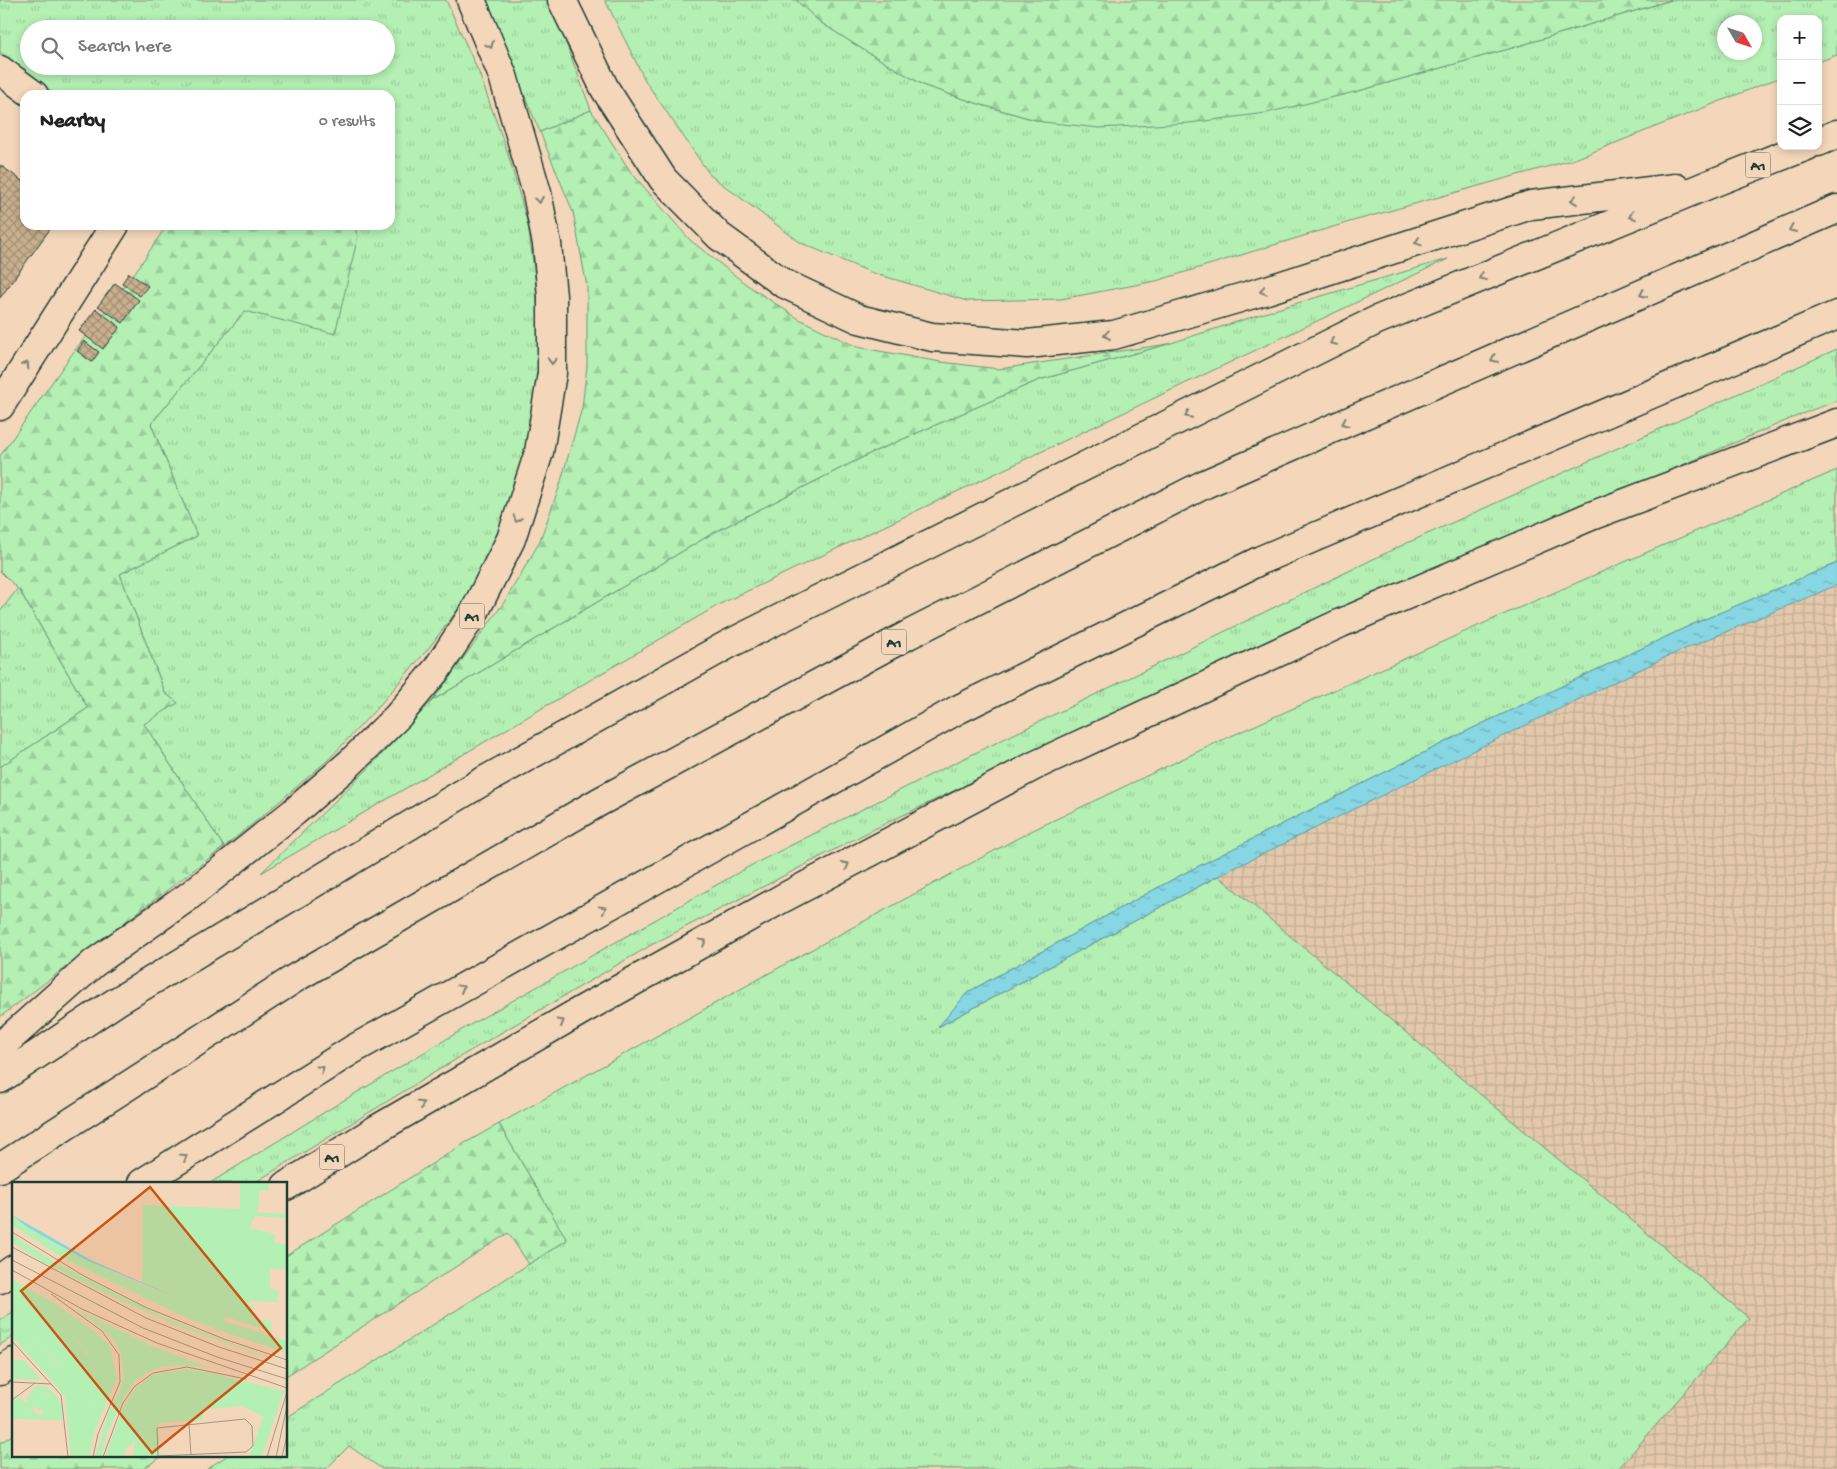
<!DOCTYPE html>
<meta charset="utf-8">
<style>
body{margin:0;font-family:"Gochi Hand",sans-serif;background:#f2f2f2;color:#222}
.controls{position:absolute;right:15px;top:15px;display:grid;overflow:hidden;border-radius:10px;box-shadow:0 2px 8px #0003}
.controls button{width:45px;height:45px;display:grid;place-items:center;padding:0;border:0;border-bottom:1px solid #e0e0e0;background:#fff;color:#222;font:25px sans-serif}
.compass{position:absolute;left:1717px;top:15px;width:45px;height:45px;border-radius:50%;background:#fff;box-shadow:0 2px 8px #0003;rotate:129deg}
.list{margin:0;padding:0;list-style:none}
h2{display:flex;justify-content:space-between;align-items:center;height:65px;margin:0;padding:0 20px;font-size:21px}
h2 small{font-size:16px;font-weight:400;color:#767676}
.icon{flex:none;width:28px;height:28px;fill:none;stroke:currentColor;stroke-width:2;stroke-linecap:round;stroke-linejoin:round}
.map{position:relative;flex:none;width:1837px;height:1469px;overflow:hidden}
.search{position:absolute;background:#fff;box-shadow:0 2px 8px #0003;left:20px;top:20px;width:375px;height:55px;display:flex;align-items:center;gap:12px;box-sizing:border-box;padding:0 18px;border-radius:28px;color:#767676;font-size:19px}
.panel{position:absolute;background:#fff;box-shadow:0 2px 8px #0003;left:20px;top:90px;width:375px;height:140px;border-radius:15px}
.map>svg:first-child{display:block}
</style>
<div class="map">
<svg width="1837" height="1469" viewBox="0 0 1837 1469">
<defs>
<pattern id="industrial-grid" width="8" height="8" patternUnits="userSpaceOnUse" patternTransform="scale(1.25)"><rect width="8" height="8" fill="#e3c8ab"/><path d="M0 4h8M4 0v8" fill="none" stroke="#c2ad94"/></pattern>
<pattern id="grass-tufts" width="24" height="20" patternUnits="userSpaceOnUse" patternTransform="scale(1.25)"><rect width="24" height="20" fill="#b4efb4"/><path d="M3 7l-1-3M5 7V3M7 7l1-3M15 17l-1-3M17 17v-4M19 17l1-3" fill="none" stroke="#9ace9b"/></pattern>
<pattern id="forest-firs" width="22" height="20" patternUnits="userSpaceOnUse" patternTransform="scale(1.25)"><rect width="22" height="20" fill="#b4efb4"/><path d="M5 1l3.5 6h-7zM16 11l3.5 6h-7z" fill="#9ace9b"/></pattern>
<pattern id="water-ripples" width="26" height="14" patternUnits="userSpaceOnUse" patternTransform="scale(1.25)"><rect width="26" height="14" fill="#87d6e3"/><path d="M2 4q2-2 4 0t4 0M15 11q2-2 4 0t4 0" fill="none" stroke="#6eafb9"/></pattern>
<pattern id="building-cross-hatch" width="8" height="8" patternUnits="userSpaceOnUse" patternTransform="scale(1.25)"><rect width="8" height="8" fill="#c9af8e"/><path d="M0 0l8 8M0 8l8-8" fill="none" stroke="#a39075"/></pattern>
</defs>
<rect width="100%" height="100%" fill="#f4d7ba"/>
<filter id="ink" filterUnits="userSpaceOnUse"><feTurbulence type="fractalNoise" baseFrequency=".02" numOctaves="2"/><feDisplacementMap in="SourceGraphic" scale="10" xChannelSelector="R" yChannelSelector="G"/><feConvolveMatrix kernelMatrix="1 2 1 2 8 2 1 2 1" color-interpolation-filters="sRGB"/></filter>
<g filter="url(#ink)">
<path fill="url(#industrial-grid)" d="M1837 585V1469H1618L1748 1318 1218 876 1666 657Z"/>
<path fill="url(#grass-tufts)" stroke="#6a9674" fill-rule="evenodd" d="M0 0H446L479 73 508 154 528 225 536 284 541 361 520 489 491 554 464 601 428 649 378 707 328 760 266 813 224 847 144 724 165 693 120 574 197 536 151 424 245 311 358 236 353 225H390V95H56L0 52ZM29 29H386V66H29Z
M484 0H550L591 110 540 132Z
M605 0H796L820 22 862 49 925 86 982 105 1043 122 1355 92 1512 48 1671 0H1837V55L1818 62V19H1781V77L1575 159 1346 223 1156 281 1061 299 967 301 870 272 801 243 710 175 646 82ZM1724 22H1754V52H1724Z
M1448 259 720 604 261 873 366 771 433 700 713 533 871 453 1039 380 1168 344 1277 309Z
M1837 349V401L1809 411 1250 649 872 830 653 944 463 1055 254 1183H210L336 1105 475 1022 750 866 934 773 1394 549Z
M1837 470V563L1691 625 1467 731 1179 876 968 992 940 1026 1218 876 1749 1318 1618 1469H382L349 1446 326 1469H207L228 1455H286V1418L567 1240 499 1124 807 952 1031 831 1220 741 1507 613Z
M18 588 88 708 0 767V612Z
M14 1311V1336L0 1345V1320Z"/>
<path fill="url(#forest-firs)" stroke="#6a9674" d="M796 0H1671L1512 48 1355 92 1266 113 1189 123 1099 128 1043 122 982 105 925 86 862 49 820 22Z
M591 110 630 171 690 240 747 285 799 319 857 347 941 362 999 369 1168 344 1039 380 871 453 713 533 433 700 505 601 539 543 559 488 582 408 587 366V287L573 212 540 132Z
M167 225H353L358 236 335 334 245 311 151 424 197 536 120 574 165 693 178 703 144 724 224 847 0 1017V767L88 708 20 591 0 571V456L72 354 136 271Z
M499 1124 567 1240 529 1264 508 1233 286 1376V1256L465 1143Z
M14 1434V1455H164L143 1469H0V1443Z"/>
<path fill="url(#water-ripples)" stroke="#5d999d" d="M1837 563V585L1666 657 1462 756 1218 876 938 1027 968 992 1179 876 1467 731 1691 625Z"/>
<path fill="url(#building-cross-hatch)" stroke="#1f3d34" d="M0 165 25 183V225H53L0 298Z
M129 273 148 286 140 296 122 283Z
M115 283 139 300 123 323 98 306Z
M96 309 120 327 103 349 79 331Z
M84 341 99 352 92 362 77 351Z"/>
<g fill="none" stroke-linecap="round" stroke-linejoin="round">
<g stroke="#1f3d34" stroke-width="31">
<path id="minor" d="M0 70 34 95
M0 406 115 225"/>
</g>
<g stroke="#1f3d34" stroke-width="31">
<path id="highway" d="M562 0 605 89 663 179 719 236 783 283 859 319 932 337 1027 344 1114 335 1267 290 1531 205 1676 188
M1818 142 1837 134
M0 1047 94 963 189 896 294 812 350 763 398 716 437 669 475 611 511 539 539 452 552 373V296L547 244 537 193 503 76 471 0
M0 1079 116 1002 480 783 729 644 1377 320 1710 184 1807 146
M0 1168 297 977 599 802 908 635 1205 484 1837 209
M142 1183 352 1050 957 710 1261 560 1837 315
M286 1186 379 1128 582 1010 783 898 1036 765 1341 623 1591 516 1837 423
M0 1279 14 1269
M0 1371 14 1362"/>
</g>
<use href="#minor" stroke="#f4d7ba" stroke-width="28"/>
<use href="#highway" stroke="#f4d7ba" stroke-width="28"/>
</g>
<defs><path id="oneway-chevron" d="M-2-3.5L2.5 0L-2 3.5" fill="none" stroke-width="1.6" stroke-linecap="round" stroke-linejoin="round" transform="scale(1.25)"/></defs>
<g stroke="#7f8270">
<use href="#oneway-chevron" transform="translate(490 45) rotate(67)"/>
<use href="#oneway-chevron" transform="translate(539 200) rotate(79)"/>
<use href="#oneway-chevron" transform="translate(1574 200) rotate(173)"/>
<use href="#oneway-chevron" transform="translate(1632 216) rotate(158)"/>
<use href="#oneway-chevron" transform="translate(1792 229) rotate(156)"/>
<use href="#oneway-chevron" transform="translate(1418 242) rotate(162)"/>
<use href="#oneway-chevron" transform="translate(1482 277) rotate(158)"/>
<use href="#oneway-chevron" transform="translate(1263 291) rotate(163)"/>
<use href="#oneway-chevron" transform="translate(1643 294) rotate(156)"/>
<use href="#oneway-chevron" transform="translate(1107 335) rotate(173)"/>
<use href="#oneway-chevron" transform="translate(1333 342) rotate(153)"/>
<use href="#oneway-chevron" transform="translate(1494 359) rotate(156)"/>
<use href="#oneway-chevron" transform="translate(552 361) rotate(91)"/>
<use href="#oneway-chevron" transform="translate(26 365) rotate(-57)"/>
<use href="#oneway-chevron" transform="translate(1188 415) rotate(153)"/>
<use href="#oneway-chevron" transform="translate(1345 423) rotate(156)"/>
<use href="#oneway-chevron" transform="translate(517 519) rotate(108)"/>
<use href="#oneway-chevron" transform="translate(846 865) rotate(-28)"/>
<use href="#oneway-chevron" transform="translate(603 909) rotate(-29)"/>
<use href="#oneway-chevron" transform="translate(703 942) rotate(-29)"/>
<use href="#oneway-chevron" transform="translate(461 988) rotate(-29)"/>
<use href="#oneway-chevron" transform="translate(561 1022) rotate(-30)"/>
<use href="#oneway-chevron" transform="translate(321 1069) rotate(-32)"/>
<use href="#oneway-chevron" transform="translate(421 1104) rotate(-30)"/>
<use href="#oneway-chevron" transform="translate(184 1157) rotate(-32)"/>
</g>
</g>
<g text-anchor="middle" stroke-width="4" stroke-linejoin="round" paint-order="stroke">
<g fill="#f4d7ba" stroke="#5f6b5c" stroke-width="1">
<rect x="1745.5" y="152.5" width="25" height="25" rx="4"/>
<rect x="459.5" y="603.5" width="25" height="25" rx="4"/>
<rect x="881.5" y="629.5" width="25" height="25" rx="4"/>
<rect x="319.5" y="1144.5" width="25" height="25" rx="4"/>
</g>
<g font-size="15" font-weight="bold" fill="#1f3d34">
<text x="1758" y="170">A1</text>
<text x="472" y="621">A1</text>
<text x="894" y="647">A1</text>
<text x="332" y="1162">A1</text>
</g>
</g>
<g transform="translate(12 1182)">
<rect width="275" height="275" fill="#f4d7ba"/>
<path d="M228 0H257L256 9H247V23L238 46 263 52 262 61 275 62V87H258V106L266 109V120L237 119V124H241L242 137 259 139 260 150 209 133 203 147 166 132 49 75 0 43V35L100 90 161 115 130 101 131 23 228 27ZM0 53 47 83 151 135 275 183 163 143 89 109 32 81 0 60ZM0 97 42 121 82 149 98 164 105 196 83 248 77 275H59V274H66L82 213 83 192 76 171 60 152 0 110ZM0 123 20 153 49 187 36 194 0 155ZM60 125 142 165 198 186 171 183 136 170 99 152ZM0 178H12L30 198 0 197ZM175 187 198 191 193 207H189L182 220 166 228 150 227 144 236 145 274 121 275 123 259 113 268 112 275H93L112 224 122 208 140 193ZM31 209 40 215 42 232H30L33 230 22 225 14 233H0V222L6 215 15 221 24 210ZM107 211 113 214 96 249 89 275H83L97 229ZM196 213 227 222 229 224 190 228Z" fill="#b4efb4"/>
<path d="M241 30 275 32V36L240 34ZM0 110 60 152 79 177 83 197 82 213 66 275 59 274 53 215 36 194 49 186 20 153 0 124ZM209 133 213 134 212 139 275 159V171L203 147ZM87 144 118 162 171 183 149 185 134 191 123 199 113 214 107 211 112 193 109 171 101 157ZM198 191 272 209 250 275H237L251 235 227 222 196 213 190 238 146 241 148 275H130L145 274 144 236 131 232 135 223 145 218 150 227H166L173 215 182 219 189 205 193 207ZM25 203 35 205 44 213 50 225V238L0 237V233H13L20 228 26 232H41L37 211 27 209 17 219 14 217Z" fill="#b4efb4"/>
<path d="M0 33 79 78 163 115 74 78 15 45Z" fill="#87d6e3"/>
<path fill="none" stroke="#9f9984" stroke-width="1" d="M0 50 72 94 133 125 212 157 275 178M0 65 134 136 207 165 275 187M0 78 131 146 205 175 275 197M0 88 70 127 145 161 275 206M39 112 90 149 107 173 108 200 86 252 81 275M0 159 39 202M0 200 39 202 49 213 56 275M0 218 23 201M233 237 240 244 241 264 234 270 146 274 145 246ZM177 242 179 273M91 275 111 221 122 205 141 191 175 185 234 197M255 275 275 210M264 275 275 224M270 275 275 253"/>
<path fill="#ca5512" fill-opacity="0.15" stroke="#ca5512" stroke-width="2.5" d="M138 5 269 166 140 271 9 109Z"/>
<rect width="275" height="275" fill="none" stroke="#1f3d34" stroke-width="2.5"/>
</g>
</svg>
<div class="controls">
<button>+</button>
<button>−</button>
<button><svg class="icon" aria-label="layers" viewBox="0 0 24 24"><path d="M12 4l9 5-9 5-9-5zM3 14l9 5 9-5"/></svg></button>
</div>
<svg class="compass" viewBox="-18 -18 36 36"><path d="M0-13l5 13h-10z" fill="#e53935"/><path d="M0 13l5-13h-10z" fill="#767676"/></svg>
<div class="search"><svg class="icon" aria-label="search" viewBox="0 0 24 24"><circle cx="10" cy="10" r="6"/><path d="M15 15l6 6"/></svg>Search here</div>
<section class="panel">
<h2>Nearby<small>0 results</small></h2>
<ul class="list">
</ul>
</section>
</div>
